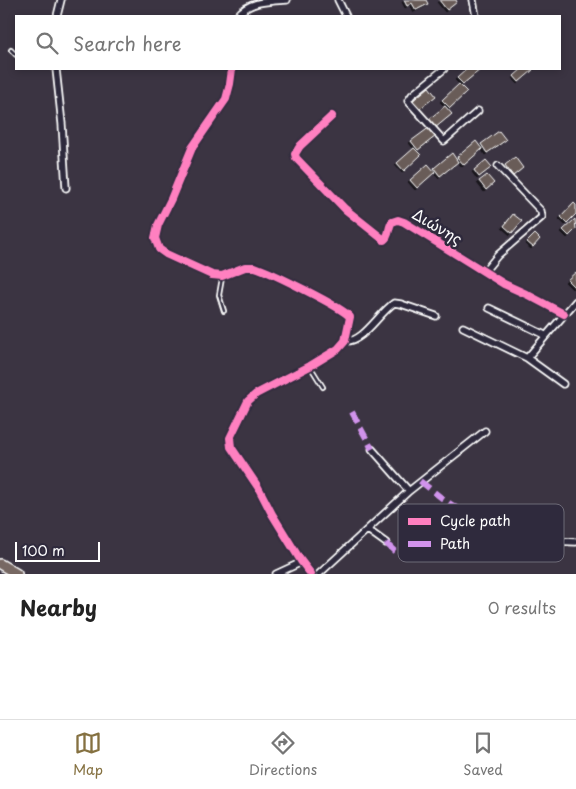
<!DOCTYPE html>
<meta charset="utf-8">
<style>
body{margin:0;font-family:"Playpen Sans",sans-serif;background:#f2f2f2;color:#222}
.scale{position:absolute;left:15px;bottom:12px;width:85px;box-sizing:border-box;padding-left:5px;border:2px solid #fff;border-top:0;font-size:14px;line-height:18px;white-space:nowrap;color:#fff;-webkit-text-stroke:4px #2f2a3d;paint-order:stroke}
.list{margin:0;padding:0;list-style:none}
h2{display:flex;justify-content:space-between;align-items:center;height:65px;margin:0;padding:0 20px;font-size:21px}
h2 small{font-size:16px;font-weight:400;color:#767676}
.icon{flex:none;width:28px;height:28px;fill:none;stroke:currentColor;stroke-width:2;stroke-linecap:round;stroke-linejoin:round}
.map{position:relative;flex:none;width:576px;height:574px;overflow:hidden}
.search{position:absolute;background:#fff;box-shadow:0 2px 8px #0003;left:15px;right:15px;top:15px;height:55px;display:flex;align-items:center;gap:12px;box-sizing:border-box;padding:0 18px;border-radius:0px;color:#767676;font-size:19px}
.sheet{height:145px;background:#fff}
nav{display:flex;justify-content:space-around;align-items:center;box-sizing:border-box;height:70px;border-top:1px solid #e0e0e0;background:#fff;font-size:14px;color:#767676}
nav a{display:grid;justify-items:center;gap:2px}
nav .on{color:#857141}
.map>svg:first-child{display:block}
</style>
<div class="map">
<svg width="576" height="574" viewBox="0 0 576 574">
<defs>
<filter id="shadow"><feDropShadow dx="-2" dy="2" stdDeviation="0" flood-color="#0009"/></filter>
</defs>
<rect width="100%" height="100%" fill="#3b3442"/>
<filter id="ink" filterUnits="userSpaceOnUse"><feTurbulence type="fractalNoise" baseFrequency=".02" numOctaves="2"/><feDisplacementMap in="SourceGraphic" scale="10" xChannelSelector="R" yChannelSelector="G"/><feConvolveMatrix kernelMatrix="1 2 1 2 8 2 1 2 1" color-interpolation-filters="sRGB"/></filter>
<g filter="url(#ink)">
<path fill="#695b58" stroke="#fff" filter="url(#shadow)" d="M404 0H426L428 4 416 10 412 3 407 6Z
M439 0H456L457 2 447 10Z
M467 69H481L463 84 457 78Z
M522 69 533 70 519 82 514 76Z
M459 84 467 92 450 108 442 100Z
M429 87 436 96 418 110 411 102Z
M445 106 452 114 435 128 428 120Z
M430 127 436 136 418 150 411 141Z
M499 131 506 140 487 153 481 144Z
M476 141 482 149 464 165 457 157Z
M414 148 421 155 404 171 397 163Z
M452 153 458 162 440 176 434 168Z
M515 157 523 168 513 176 505 165Z
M486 160 492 167 479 177 474 170Z
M428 164 435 172 417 188 410 180Z
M487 175 494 183 486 190 479 181Z
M574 203 576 205V214L567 223 561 217Z
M513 214 522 221 512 233 504 226Z
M575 219 576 229 569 236 563 230Z
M535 234 540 239 533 247 527 242Z
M576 272V285L574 287 567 280Z"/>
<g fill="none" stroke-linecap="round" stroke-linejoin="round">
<g stroke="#fff" stroke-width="6">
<path id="service" d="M11 50 16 55
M222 278 219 295 224 311
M310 366 323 387"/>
</g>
<g stroke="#fff" stroke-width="9">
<path id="minor" d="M338 0 346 16
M473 0 476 16
M57 16 61 0
M237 16C249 1 269 1 287 0
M56 69 62 124 66 188
M232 69 230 84 226 99 192 148 171 199 158 225 155 238 159 249 166 254 212 275 222 276 245 267H255C270 272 342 307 350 317L345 341 338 349 310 366 256 394 248 401 230 438 231 447 258 487 272 514 301 561 311 574
M444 69 412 95 408 101 444 141 478 111
M332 116 300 146 295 154 296 158 345 209 384 240C390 236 388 227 392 222L398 220 404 222 504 284 526 294 564 314
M484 272 498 255 542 217 541 211 498 166
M489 308 545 335
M463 327 527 358 563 384
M345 341C363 343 378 314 394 303L401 304 436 316
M527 358 576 301
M372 449 409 491
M368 530 386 543
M551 541 576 542
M276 574 302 562
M319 574 409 491 485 431"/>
</g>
<g stroke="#fff" stroke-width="12">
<path id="primary" d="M0 564 17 574"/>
</g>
<use href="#service" stroke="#2f2a3d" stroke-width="2.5"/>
<use href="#minor" stroke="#2f2a3d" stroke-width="5.5"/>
<use href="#primary" stroke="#776864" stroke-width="9"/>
<path stroke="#d193ec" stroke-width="6" stroke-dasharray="12 6" stroke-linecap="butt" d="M352 412 372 449
M420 481 443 499 479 523
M386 543C400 557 402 560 414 543L424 540 447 558"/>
<g stroke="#2f2a3d" stroke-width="11">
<path id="cycleway" d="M232 69 230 84 226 99 192 148 171 199 158 225 155 238 159 249 166 254 212 275 222 276 245 267H255C270 272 342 307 350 317L345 341 338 349 310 366 256 394 248 401 230 438 231 447 258 487 272 514 301 561 311 574
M332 116 300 146 295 154 296 158 345 209 384 240C390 236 388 227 392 222L398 220 404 222 504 284 526 294 564 314"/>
</g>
<use href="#cycleway" stroke="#ff80c0" stroke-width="8"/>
</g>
</g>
<g text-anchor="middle" stroke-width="5" stroke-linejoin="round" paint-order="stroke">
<g font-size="15" fill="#fff" stroke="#2f2a3d">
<text transform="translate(437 227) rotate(31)" y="5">Διώνης</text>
</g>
</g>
<rect x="398" y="504" width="166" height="58" rx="8" fill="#2f2a3d" stroke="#6d6a77" stroke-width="1"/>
<rect x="408" y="518" width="23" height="7" fill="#ff80c0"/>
<rect x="408" y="541" width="23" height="6" fill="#d193ec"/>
<g font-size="14" fill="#fff">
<text x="440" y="526">Cycle path</text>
<text x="440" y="549">Path</text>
</g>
</svg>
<div class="scale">100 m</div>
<div class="search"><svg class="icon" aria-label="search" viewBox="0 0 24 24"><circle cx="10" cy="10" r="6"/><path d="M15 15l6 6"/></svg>Search here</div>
</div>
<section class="sheet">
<h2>Nearby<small>0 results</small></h2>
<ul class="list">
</ul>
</section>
<nav>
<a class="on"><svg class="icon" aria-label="map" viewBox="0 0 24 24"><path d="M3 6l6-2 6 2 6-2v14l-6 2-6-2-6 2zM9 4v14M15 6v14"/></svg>Map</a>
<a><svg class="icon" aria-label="directions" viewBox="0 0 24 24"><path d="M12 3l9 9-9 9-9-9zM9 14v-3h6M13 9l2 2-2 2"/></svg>Directions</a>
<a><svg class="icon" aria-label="saved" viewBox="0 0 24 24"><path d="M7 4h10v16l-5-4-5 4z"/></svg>Saved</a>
</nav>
